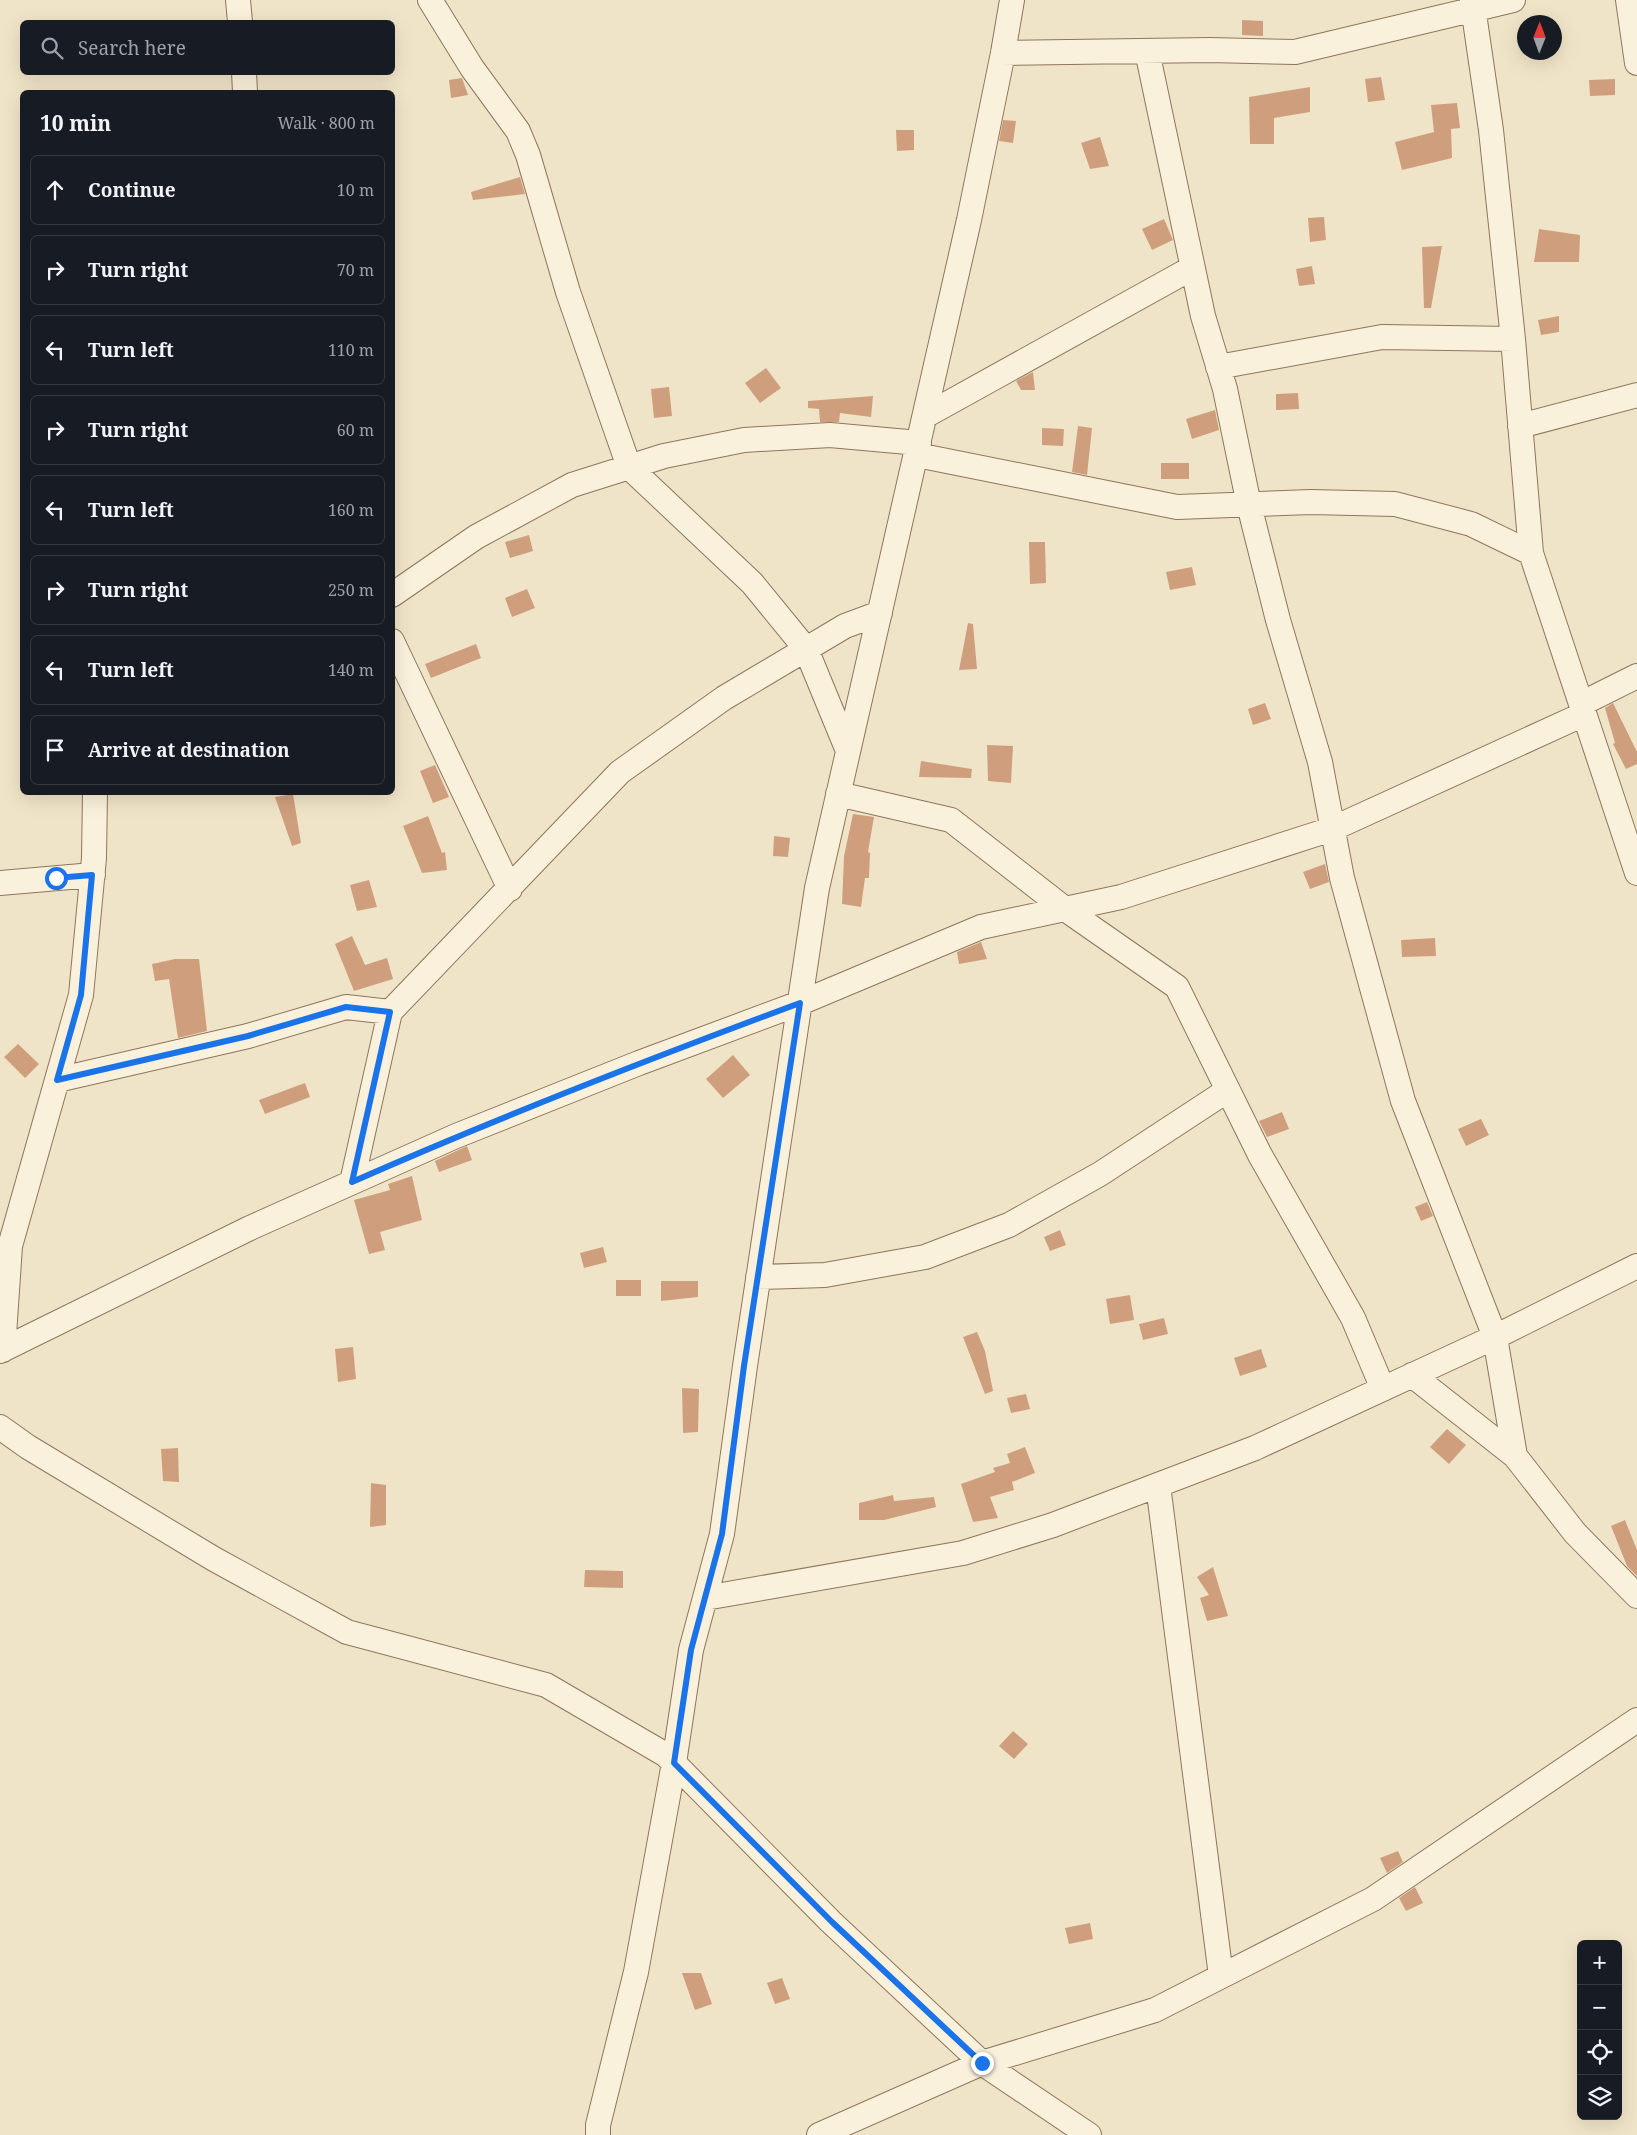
<!DOCTYPE html>
<meta charset="utf-8">
<style>
body{margin:0;font-family:"Noto Serif",serif;background:#242831;color:#f1f3f6}
.controls{position:absolute;right:15px;bottom:15px;display:grid;overflow:hidden;border-radius:8px;box-shadow:0 5px 20px #0002}
.controls button{width:45px;height:45px;display:grid;place-items:center;padding:0;border:0;border-bottom:1px solid #363941;background:#171b24;color:#f1f3f6;font:25px sans-serif}
.compass{position:absolute;left:1517px;top:15px;width:45px;height:45px;border-radius:50%;background:#171b24;box-shadow:0 5px 20px #0002;rotate:1deg}
.stop{position:absolute;width:15px;height:15px;margin:-11px;border:4px solid #1a73e8;border-radius:50%;background:#fff}
.stop.end{background:#1a73e8;border-color:#fff;box-shadow:0 1px 5px #0008}
.list{margin:0;padding:0;list-style:none}
h2{display:flex;justify-content:space-between;align-items:center;height:65px;margin:0;padding:0 20px;font-size:21px}
h2 small{font-size:16px;font-weight:400;color:#9ea1a6}
.list li{display:grid;grid-template-columns:32px 1fr auto;gap:15px;align-items:center;box-sizing:border-box;height:70px;margin:0 10px 10px;padding:0 10px;border:1px solid #363941;border-radius:8px}
.list b{display:block;font-size:19px;white-space:nowrap}
.list em{font-size:16px;font-style:normal;color:#9ea1a6}
.icon{flex:none;width:28px;height:28px;fill:none;stroke:currentColor;stroke-width:2;stroke-linecap:round;stroke-linejoin:round}
.map{position:relative;flex:none;width:1637px;height:2135px;overflow:hidden}
.search{position:absolute;background:#171b24;box-shadow:0 5px 20px #0002;left:20px;top:20px;width:375px;height:55px;display:flex;align-items:center;gap:12px;box-sizing:border-box;padding:0 18px;border-radius:8px;color:#9ea1a6;font-size:19px}
.panel{position:absolute;background:#171b24;box-shadow:0 5px 20px #0002;left:20px;top:90px;width:375px;height:705px;border-radius:8px}
.map>svg:first-child{display:block}
</style>
<div class="map">
<svg width="1637" height="2135" viewBox="0 0 1637 2135">
<rect width="100%" height="100%" fill="#f0e4c8"/>
<path fill="#cf9f7d" d="M1242 20 1263 21V36L1242 35Z
M1381 77 1385 100 1368 102 1365 79Z
M462 78 468 95 451 98 449 80Z
M1615 79V95L1590 96 1589 80Z
M1310 87V112L1274 118V144H1250L1249 97Z
M1457 103 1460 128 1451 129 1452 158 1402 170 1395 142 1434 132 1431 105Z
M1003 120 1016 121 1013 143 999 141Z
M896 130H914V150L897 151Z
M1100 137 1109 166 1090 169 1081 143Z
M520 177 525 194 473 200 471 192Z
M1324 217 1326 240 1310 242 1308 218Z
M1164 219 1173 240 1152 250 1142 229Z
M1539 229 1580 235 1579 262H1534Z
M1442 246 1431 308H1424L1422 247Z
M1312 266 1315 284 1299 286 1296 269Z
M1559 316V332L1541 335 1538 320Z
M766 368 781 388 760 403 745 383Z
M1033 372 1035 390H1021L1016 381Z
M669 387 672 416 654 418 651 389Z
M1298 393 1299 409 1276 410V394Z
M873 396 871 417 840 413 839 422H820L819 409 808 408V401Z
M1215 410 1219 430 1192 439 1186 419Z
M1078 426 1092 428 1087 475 1072 472Z
M1042 428 1064 429 1063 446 1042 445Z
M1161 463H1189V479H1161Z
M529 535 533 551 510 558 505 542Z
M1029 542H1045L1046 583 1030 584Z
M1192 567 1196 585 1170 590 1166 572Z
M527 589 535 608 512 617 505 598Z
M968 623 973 624 977 669 959 670Z
M476 644 481 658 431 678 425 664Z
M1265 703 1271 719 1253 725 1248 709Z
M1613 703 1637 752V764L1626 769 1613 744 1615 743 1605 708Z
M987 745 1013 746 1011 783 988 781Z
M921 761 972 769 971 778 919 777Z
M435 765 449 797 433 803 420 771Z
M293 794 301 843 292 846 275 797Z
M853 814 874 817 868 852 870 853 869 878H865L861 907 842 904 844 856Z
M428 816 442 853 445 852 447 870 422 873 403 826Z
M774 836 790 838 788 857 773 856Z
M1325 864 1329 882 1310 889 1303 872Z
M369 880 377 907 357 911 350 885Z
M352 936 365 965 387 958 393 979 354 991 335 944Z
M1435 938 1436 956 1402 957 1401 940Z
M981 942 987 959 959 964 957 952Z
M175 959H199L207 1031 178 1038 169 979 155 981 152 964Z
M18 1044 39 1064 25 1078 4 1057Z
M733 1055 750 1075 723 1098 706 1079Z
M305 1083 310 1097 265 1114 259 1100Z
M1282 1112 1289 1129 1267 1137 1259 1121Z
M1481 1119 1489 1135 1466 1146 1458 1129Z
M467 1146 472 1160 439 1172 435 1161Z
M412 1176 422 1220 380 1232 385 1250 369 1254 354 1200 390 1190 388 1184Z
M1427 1202 1433 1216 1421 1221 1415 1207Z
M1060 1230 1066 1245 1050 1251 1044 1237Z
M603 1247 607 1262 584 1268 580 1253Z
M616 1280H641V1296H616Z
M661 1281H698V1297L661 1301Z
M1130 1295 1134 1320 1110 1324 1106 1299Z
M1164 1318 1168 1334 1143 1340 1139 1324Z
M977 1332 985 1351 993 1391 985 1394 963 1337Z
M353 1347 356 1379 338 1382 335 1349Z
M1261 1349 1267 1367 1240 1376 1234 1358Z
M682 1388 699 1389 698 1432 683 1433Z
M1026 1394 1030 1409 1011 1413 1007 1398Z
M1447 1429 1466 1445 1449 1464 1430 1447Z
M1025 1447 1035 1473 1012 1482 1014 1490 990 1497 998 1518 973 1522 961 1484 995 1472 993 1468 1010 1463 1007 1454Z
M178 1448 179 1482 163 1481 161 1449Z
M371 1483 386 1485V1525L370 1527Z
M893 1495 894 1501 934 1497 936 1507 884 1520H859V1503Z
M1625 1520 1637 1550V1576L1627 1566 1611 1526Z
M1213 1567 1228 1616 1207 1621 1200 1598 1209 1595 1197 1577Z
M585 1570 623 1571V1588L584 1587Z
M1013 1731 1028 1744 1014 1759 999 1746Z
M1398 1851 1403 1862 1387 1873 1380 1858Z
M1415 1887 1423 1903 1406 1911 1399 1898Z
M1090 1923 1093 1939 1069 1944 1065 1928Z
M682 1973H701L712 2004 695 2010Z
M782 1978 790 1999 775 2004 767 1983Z"/>
<g fill="none" stroke-linecap="round" stroke-linejoin="round">
<g stroke="#8d765c" stroke-width="26">
<path id="minor" d="M238 0 240 22
M430 0 472 68 518 131 528 155 568 292 629 467 752 583 806 649 848 751
M1472 0 1491 130 1513 339 1531 553 1637 873
M1628 0 1637 63
M1147 51 1203 316 1225 389 1249 505 1278 620 1320 762 1342 878 1403 1101 1495 1337 1515 1456 1575 1533 1637 1596
M1003 53 1210 50 1295 52 1513 0
M244 72 245 92
M1218 367 1382 337 1513 339
M925 416 1192 268
M1520 426 1637 395
M917 455 1177 507 1311 502 1395 504 1471 524 1531 553
M392 595 476 537 572 485 664 456 744 440 830 435 919 443
M392 641 510 889
M1581 704 1637 676
M838 794 951 820 1065 909 1177 987 1260 1155 1353 1318 1383 1389
M0 883 93 875
M57 1080 248 1036 346 1007 390 1012
M352 1182 390 1012 620 772 724 698 845 626 880 613
M758 1277 825 1275 925 1257 1009 1225 1100 1174 1228 1090
M3 1350 10 1246 81 995 94 858 95 792
M0 1351 250 1228 456 1136 639 1063 800 1003 981 927 1121 897 1332 829 1584 714
M1412 1375 1515 1456
M0 1427 28 1447 214 1559 347 1632 546 1685 666 1755 831 1922 982 2063 1089 2135
M1158 1485 1221 1976
M705 1598 963 1553 1053 1525 1255 1448 1495 1337 1637 1266
M598 2135V2125L636 1972 674 1763 691 1650 722 1534 745 1366 817 888 969 220 1003 53 1012 0
M819 2135 982 2063 1155 2010 1373 1899 1637 1720"/>
</g>
<use href="#minor" stroke="#faf1dc" stroke-width="24"/>
</g>
<g fill="none" stroke-linecap="round" stroke-linejoin="round">
<path stroke="#1a73e8" stroke-width="6" d="M56 878 92 875 81 995 57 1080 248 1036 346 1007 390 1012 352 1182C499 1117 649 1059 800 1003L744 1366 722 1534 691 1650 674 1763 832 1922 982 2063"/>
</g>
</svg>
<div class="controls">
<button>+</button>
<button>−</button>
<button><svg class="icon" aria-label="locate" viewBox="0 0 24 24"><circle cx="12" cy="12" r="6"/><path d="M12 2v4M12 18v4M2 12h4M18 12h4"/></svg></button>
<button><svg class="icon" aria-label="layers" viewBox="0 0 24 24"><path d="M12 4l9 5-9 5-9-5zM3 14l9 5 9-5"/></svg></button>
</div>
<svg class="compass" viewBox="-18 -18 36 36"><path d="M0-13l5 13h-10z" fill="#e53935"/><path d="M0 13l5-13h-10z" fill="#9ea1a6"/></svg>
<div class="stop" style="left:56px;top:878px"></div>
<div class="stop end" style="left:982px;top:2063px"></div>
<div class="search"><svg class="icon" aria-label="search" viewBox="0 0 24 24"><circle cx="10" cy="10" r="6"/><path d="M15 15l6 6"/></svg>Search here</div>
<section class="panel">
<h2>10 min<small>Walk · 800 m</small></h2>
<ul class="list">
<li><svg class="icon" aria-label="ahead" viewBox="0 0 24 24"><path d="M12 20V5M6 11l6-6 6 6"/></svg><div><b>Continue</b></div><em>10 m</em></li>
<li><svg class="icon" aria-label="right" viewBox="0 0 24 24"><path d="M7 20v-9h11M14 6l5 5-5 5"/></svg><div><b>Turn right</b></div><em>70 m</em></li>
<li><svg class="icon" aria-label="left" viewBox="0 0 24 24"><path d="M17 20v-9H6M10 6l-5 5 5 5"/></svg><div><b>Turn left</b></div><em>110 m</em></li>
<li><svg class="icon" aria-label="right" viewBox="0 0 24 24"><path d="M7 20v-9h11M14 6l5 5-5 5"/></svg><div><b>Turn right</b></div><em>60 m</em></li>
<li><svg class="icon" aria-label="left" viewBox="0 0 24 24"><path d="M17 20v-9H6M10 6l-5 5 5 5"/></svg><div><b>Turn left</b></div><em>160 m</em></li>
<li><svg class="icon" aria-label="right" viewBox="0 0 24 24"><path d="M7 20v-9h11M14 6l5 5-5 5"/></svg><div><b>Turn right</b></div><em>250 m</em></li>
<li><svg class="icon" aria-label="left" viewBox="0 0 24 24"><path d="M17 20v-9H6M10 6l-5 5 5 5"/></svg><div><b>Turn left</b></div><em>140 m</em></li>
<li><svg class="icon" aria-label="arrive" viewBox="0 0 24 24"><path d="M6 21V4h12l-3 4 3 4H6"/></svg><div><b>Arrive at destination</b></div></li>
</ul>
</section>
</div>
